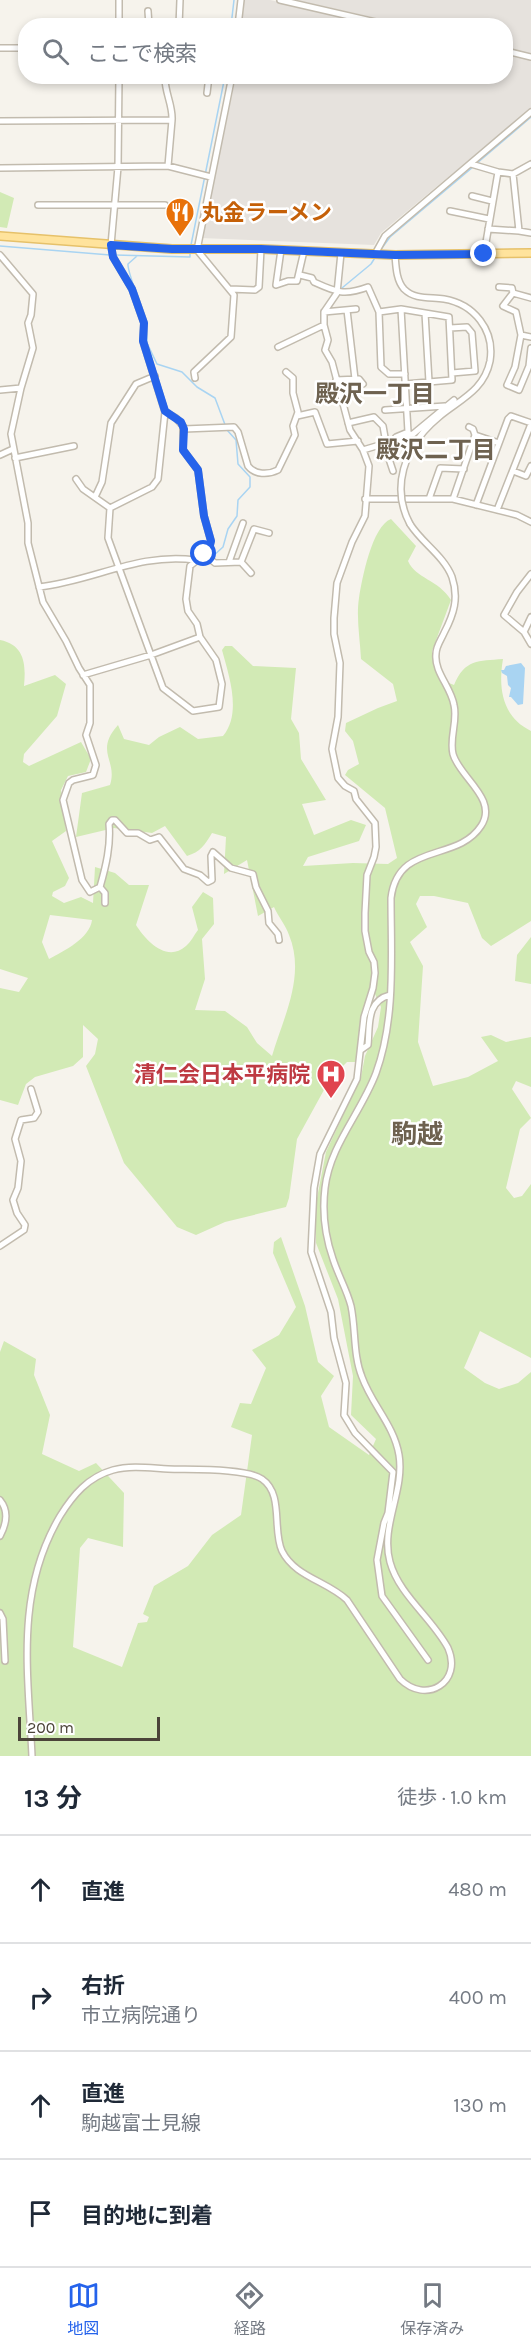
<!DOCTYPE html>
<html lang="ja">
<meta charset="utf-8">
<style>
body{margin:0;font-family:Karla,"Noto Sans JP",sans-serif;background:#f2f2f3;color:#1f2937}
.scale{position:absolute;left:18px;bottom:15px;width:142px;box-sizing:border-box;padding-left:6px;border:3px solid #4b4439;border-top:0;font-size:16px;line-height:21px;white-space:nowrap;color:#4b4439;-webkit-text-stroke:4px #fff;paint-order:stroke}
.stop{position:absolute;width:18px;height:18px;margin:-14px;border:4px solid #2563eb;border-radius:50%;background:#fff}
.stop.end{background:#2563eb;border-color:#fff;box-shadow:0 2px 6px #0008}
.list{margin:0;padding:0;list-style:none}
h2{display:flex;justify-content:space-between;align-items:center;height:78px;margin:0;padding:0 24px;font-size:26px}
h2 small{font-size:20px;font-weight:400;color:#747a83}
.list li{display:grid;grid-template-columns:39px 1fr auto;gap:18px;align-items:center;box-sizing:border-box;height:108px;padding:0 24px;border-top:2px solid #e0e1e3}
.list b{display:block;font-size:22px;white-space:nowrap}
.list p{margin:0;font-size:20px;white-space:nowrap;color:#747a83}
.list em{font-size:20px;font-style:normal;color:#747a83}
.icon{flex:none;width:33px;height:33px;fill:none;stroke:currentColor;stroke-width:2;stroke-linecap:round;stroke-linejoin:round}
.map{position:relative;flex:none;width:531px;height:1756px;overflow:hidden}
.search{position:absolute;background:#fff;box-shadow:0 3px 9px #0003;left:18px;right:18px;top:18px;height:66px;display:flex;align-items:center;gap:15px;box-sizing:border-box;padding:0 21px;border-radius:24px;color:#747a83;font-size:22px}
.sheet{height:510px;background:#fff}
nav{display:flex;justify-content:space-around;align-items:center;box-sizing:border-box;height:84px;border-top:2px solid #e0e1e3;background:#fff;font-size:16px;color:#747a83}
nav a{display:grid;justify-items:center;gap:3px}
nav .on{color:#2563eb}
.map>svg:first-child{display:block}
</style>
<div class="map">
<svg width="531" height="1756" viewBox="0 0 531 1756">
<rect width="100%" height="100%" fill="#f6f3ec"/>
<path fill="#e6e2dd" d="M244 0H270L384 25 242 26Z
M296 0H531V54L506 48V26L407 25Z
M506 53 531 58V108L381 233 374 245 201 238 236 77 506 76Z"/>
<path fill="#d2eab5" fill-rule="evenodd" d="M0 192 14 198 7 228 0 227Z
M391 519 416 546 408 561C416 579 438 579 451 600L432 651 439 679 454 685C465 659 478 661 503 659 498 688 502 717 531 731V921L491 946 482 938 468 903 434 896H420L416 904 427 927 410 942 423 966 418 1042 433 1086 468 1077 498 1061 481 1037 491 1035 506 1042 531 1037V1087L516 1081 512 1089 531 1118 520 1129 506 1188 514 1198 522 1196 531 1184V1358L480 1331 464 1368 485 1383 499 1389 518 1383 531 1372V1756H0V1352L4 1341 36 1359 34 1375 50 1415 42 1454 79 1471 96 1463 124 1493 123 1547 88 1538 80 1548 73 1647 122 1667 138 1623 147 1622 149 1617 143 1614 154 1586 188 1566 212 1535 241 1515 252 1435 231 1427 240 1403 251 1404 266 1368 252 1350 279 1335 296 1307 273 1253 274 1242 281 1237 305 1306 318 1362 334 1376 321 1396 329 1427 369 1455 376 1439 351 1415 353 1376 338 1299 316 1243V1203L326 1152 361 1077 365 1056 378 1027 381 1007 375 994 367 995 356 1062H347L330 1079 297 1139 289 1198 286 1207 225 1222 196 1235 177 1227 124 1163 86 1066 95 1054 98 1039 83 1025V1057L73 1066 35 1077 26 1084 18 1105 0 1100V988L19 992 28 978 0 969V640C25 645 26 665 24 686L55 675 66 684 57 716 24 754 23 762 29 766 81 742 91 759 86 772 68 776 61 790 66 831 52 841 69 878 65 886 53 892 52 896 64 903 81 897 93 903 95 867 115 873 129 885H149L136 925C146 941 167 963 186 946 191 942 194 935 198 930L192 907 203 892 213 898 214 924 202 939 205 979 195 1010 225 1011 247 1027 257 1043 272 1056C283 1018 306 976 289 935 286 926 278 916 274 907L258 916 247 860 224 874 226 837 212 833C205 845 200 852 187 856L165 826 152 833 114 828 76 837 82 793 110 785C118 760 94 752 118 725L124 739 149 745 159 737 180 727 198 739 223 736C242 713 229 676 222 650L225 646H232L253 666 296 668 291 719 299 733 301 759 326 800 302 804 314 835 351 820 366 825 359 841 308 857 303 866 353 863 388 864 397 858 385 808 345 775 348 770 359 764 353 741 345 731 346 723 378 708 397 701 393 684 361 659C360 639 356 617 359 598 362 579 372 526 391 519ZM50 915 92 920C90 938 64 951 49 959L42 942Z
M531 937V984L515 981 517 955Z"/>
<path fill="#a9d4f2" d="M521 663 525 668 523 704 518 705 511 697H509L511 688 508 685 507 676 502 673 501 670H504L506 666Z"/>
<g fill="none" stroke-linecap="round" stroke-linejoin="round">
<path stroke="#a9d4f2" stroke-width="1.5" d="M231 26 234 0
M476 164 531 117
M191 245 225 76
M0 246 110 255
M379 252 390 237 473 167
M115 255 190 257V253
M137 256 128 264C127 272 143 310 146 322
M342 288 371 264 376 256
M147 326V343L157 364 182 372 197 387 215 398 227 430 236 440 238 464 250 477V487L238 500 237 516 228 529 223 547 212 557"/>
<g stroke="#c2bbae" stroke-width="8">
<path id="minor" d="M119 0V26
M280 0 393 26
M148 11 149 26
M179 26 180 0
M238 26 241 0
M0 48H26
M506 51 531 57
M119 76 118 167 111 245 113 257 132 289 144 323 143 341 165 412 158 479 152 487 110 508 108 538 163 688 193 711 219 707 222 684 216 660 200 637 197 624 188 611 186 599 190 566 206 553 211 541 204 516 198 470 183 450V426L176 418 165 412
M207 93 209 76
M0 121 172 120C173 105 164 91 165 76
M471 164 498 172 513 174 531 164
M168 166 172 120
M0 168 168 166 211 177
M513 174 519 231 531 233
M472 196 492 201
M38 205H165
M450 211 489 219
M488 229 519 231
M281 250 276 285 288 281H297L304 251
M341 253 337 293 324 312V325L328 340 325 350 332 362 350 430 363 450 369 466 365 516 352 542 337 583 334 618V634L340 663 338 717 332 749 338 778 345 786 354 791 356 799 375 823 376 847 374 857 367 875 365 913V931L369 952 374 962 375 973 373 988 364 1017 357 1079 320 1154 314 1188 311 1252 331 1312 334 1338 346 1383 344 1415 355 1433 393 1472 388 1513 384 1523 377 1560 382 1596 428 1660
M375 254 385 236 531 112
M484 254 498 172
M0 255 33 294 31 315 28 323 33 348 21 388 11 434 28 523V543L43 602 66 641 79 668 90 685V723L86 735 96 765 93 775 73 780 69 783 63 800 82 880 90 892 100 887C106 866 111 845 109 824L112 820H115L127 833H138L150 840 159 837 184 869 200 875 208 882 212 880 211 856 213 852 231 868 253 874 256 887 268 911 269 923 278 934 279 940
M395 255C396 266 396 280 404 289 415 300 430 297 444 299 474 304 495 330 490 361 484 391 459 400 439 417 428 426 419 436 412 448
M300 275 312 278 314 282C336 292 344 296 368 287L379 312 381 367 389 374H405
M499 287 512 288 513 293 531 298
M230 289 255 290 259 287 261 249
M513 293 503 306 516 312 521 335 515 367 507 385 519 390 529 366 531 348
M347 310 355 379
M324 312 356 309
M379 312 401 309 449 317 452 380 405 384
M425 313 429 382
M450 328 467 327 472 333 475 371 452 373
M521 335 531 337
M278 347 324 325
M195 378 194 372 231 337 234 295 197 250 232 76
M336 380 359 379 363 384
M0 390 21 388
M385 410 445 406
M297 416 315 412 327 444 358 441
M348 423 374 417 383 426 386 443
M469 427 473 429 475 435
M184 429 234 427 238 432 248 466C255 475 268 475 278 470L295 435 293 426 298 412 293 393V378L286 372
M397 439 396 437 408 432 401 309
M384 444 393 471
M363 450 393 441 404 435 413 434 454 400
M0 455 13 449
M15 458 74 446
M513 471 526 476 531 466
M76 479 83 489 110 508
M95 497 102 482 111 423 136 384 155 376
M365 499H453L517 515 531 522
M429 499 440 468 464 469
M453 499 475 435 499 443
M476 505 508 419 511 416 531 423
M497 510 531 424
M204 554 215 563 241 562 251 573
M229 562 243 523
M241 562 254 529 269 533
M531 574 517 592 504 615 524 632 531 644
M39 587C93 581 140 552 195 560
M524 632 531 617
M83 675 151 655 200 637
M100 887 105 893V903
M361 1050 368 1045C370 1025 366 1001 390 995
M0 1246 24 1230 25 1225 17 1213 13 1200 18 1188 21 1161 15 1139 21 1120 34 1118 38 1112 31 1089
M0 1500C9 1511 7 1523 0 1536
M0 1613 3 1619 5 1661
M32 1756C28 1672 15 1592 60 1516 73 1495 88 1477 113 1470 131 1465 150 1468 168 1469 189 1470 246 1468 262 1479 284 1494 272 1530 282 1551 295 1577 327 1581 347 1600L400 1679C426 1705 463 1682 448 1648 432 1618 399 1595 390 1562 380 1526 405 1491 399 1455 394 1425 372 1405 362 1377 353 1355 356 1330 351 1306 347 1290 338 1275 333 1259 325 1236 322 1213 325 1188 330 1145 361 1113 376 1073 396 1018 391 955 391 898 398 841 457 863 481 826 499 799 459 777 453 754 449 738 458 721 454 705 451 687 434 672 436 654 436 646 441 640 444 633 454 614 459 598 452 577 444 556 422 543 410 524"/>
</g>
<g stroke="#e6c16a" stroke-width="10">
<path id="major" d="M0 236 172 249H261L395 255 531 253"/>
</g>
<use href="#minor" stroke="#fff" stroke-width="5"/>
<use href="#major" stroke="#ffe39c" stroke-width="7"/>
<g stroke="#c2bbae" stroke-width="8" stroke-linecap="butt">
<path id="minor-bridge" d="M410 524C396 498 399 473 412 448"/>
</g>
<use href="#minor-bridge" stroke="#fff" stroke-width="5"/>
</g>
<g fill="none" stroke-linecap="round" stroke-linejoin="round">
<path stroke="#2563eb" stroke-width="8" d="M204 554 209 550 211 541 204 516 198 470 183 450 184 429 181 422 165 411 143 341 144 323 132 289 113 257 111 245 172 249H261L395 255 484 254"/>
</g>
<defs>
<g id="restaurant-pin" transform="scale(1.5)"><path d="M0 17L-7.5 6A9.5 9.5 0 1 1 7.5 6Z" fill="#e8710a" stroke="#fff"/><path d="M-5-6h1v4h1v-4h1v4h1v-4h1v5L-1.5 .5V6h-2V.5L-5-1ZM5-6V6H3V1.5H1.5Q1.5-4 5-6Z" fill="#fff"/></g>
<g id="hospital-pin" transform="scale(1.5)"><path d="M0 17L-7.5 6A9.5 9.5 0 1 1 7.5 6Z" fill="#e0444e" stroke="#fff"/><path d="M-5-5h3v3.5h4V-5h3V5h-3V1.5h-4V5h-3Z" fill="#fff"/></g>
</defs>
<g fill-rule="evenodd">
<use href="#restaurant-pin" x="180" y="212"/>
<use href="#hospital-pin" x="331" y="1074"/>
</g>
<g text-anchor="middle" stroke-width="5" stroke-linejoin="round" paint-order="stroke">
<g font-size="22" font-weight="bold" fill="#c56008" stroke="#fff" text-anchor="start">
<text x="201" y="220">丸金ラーメン</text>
</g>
<g font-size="22" font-weight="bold" fill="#be3a42" stroke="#fff" text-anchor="end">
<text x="310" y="1082">清仁会日本平病院</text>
</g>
<g font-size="24" font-weight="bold" fill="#6e6250" stroke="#fff">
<text x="375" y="402">殿沢一丁目</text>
<text x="436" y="458">殿沢二丁目</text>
</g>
<g font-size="26" font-weight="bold" fill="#6e6250" stroke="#fff">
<text x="417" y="1143">駒越</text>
</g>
</g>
</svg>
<div class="scale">200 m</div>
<div class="stop" style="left:204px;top:554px"></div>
<div class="stop end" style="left:484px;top:254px"></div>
<div class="search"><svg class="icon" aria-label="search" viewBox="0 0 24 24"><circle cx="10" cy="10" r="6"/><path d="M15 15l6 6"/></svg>ここで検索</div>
</div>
<section class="sheet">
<h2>13 分<small>徒歩 · 1.0 km</small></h2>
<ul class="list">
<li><svg class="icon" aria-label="ahead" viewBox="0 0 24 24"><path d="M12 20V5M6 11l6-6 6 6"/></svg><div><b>直進</b></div><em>480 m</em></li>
<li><svg class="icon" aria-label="right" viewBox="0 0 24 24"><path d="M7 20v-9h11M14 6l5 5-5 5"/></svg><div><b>右折</b><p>市立病院通り</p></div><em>400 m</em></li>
<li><svg class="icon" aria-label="ahead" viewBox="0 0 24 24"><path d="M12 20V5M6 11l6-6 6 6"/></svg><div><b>直進</b><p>駒越富士見線</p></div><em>130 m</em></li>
<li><svg class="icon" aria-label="arrive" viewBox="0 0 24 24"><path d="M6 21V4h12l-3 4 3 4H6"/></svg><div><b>目的地に到着</b></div></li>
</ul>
</section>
<nav>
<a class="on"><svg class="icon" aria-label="map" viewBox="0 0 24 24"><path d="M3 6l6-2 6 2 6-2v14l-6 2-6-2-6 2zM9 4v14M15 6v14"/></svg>地図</a>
<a><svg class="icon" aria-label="directions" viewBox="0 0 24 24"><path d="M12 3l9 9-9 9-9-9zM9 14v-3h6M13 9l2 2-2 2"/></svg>経路</a>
<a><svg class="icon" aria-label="saved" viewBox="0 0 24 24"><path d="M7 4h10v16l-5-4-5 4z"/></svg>保存済み</a>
</nav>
